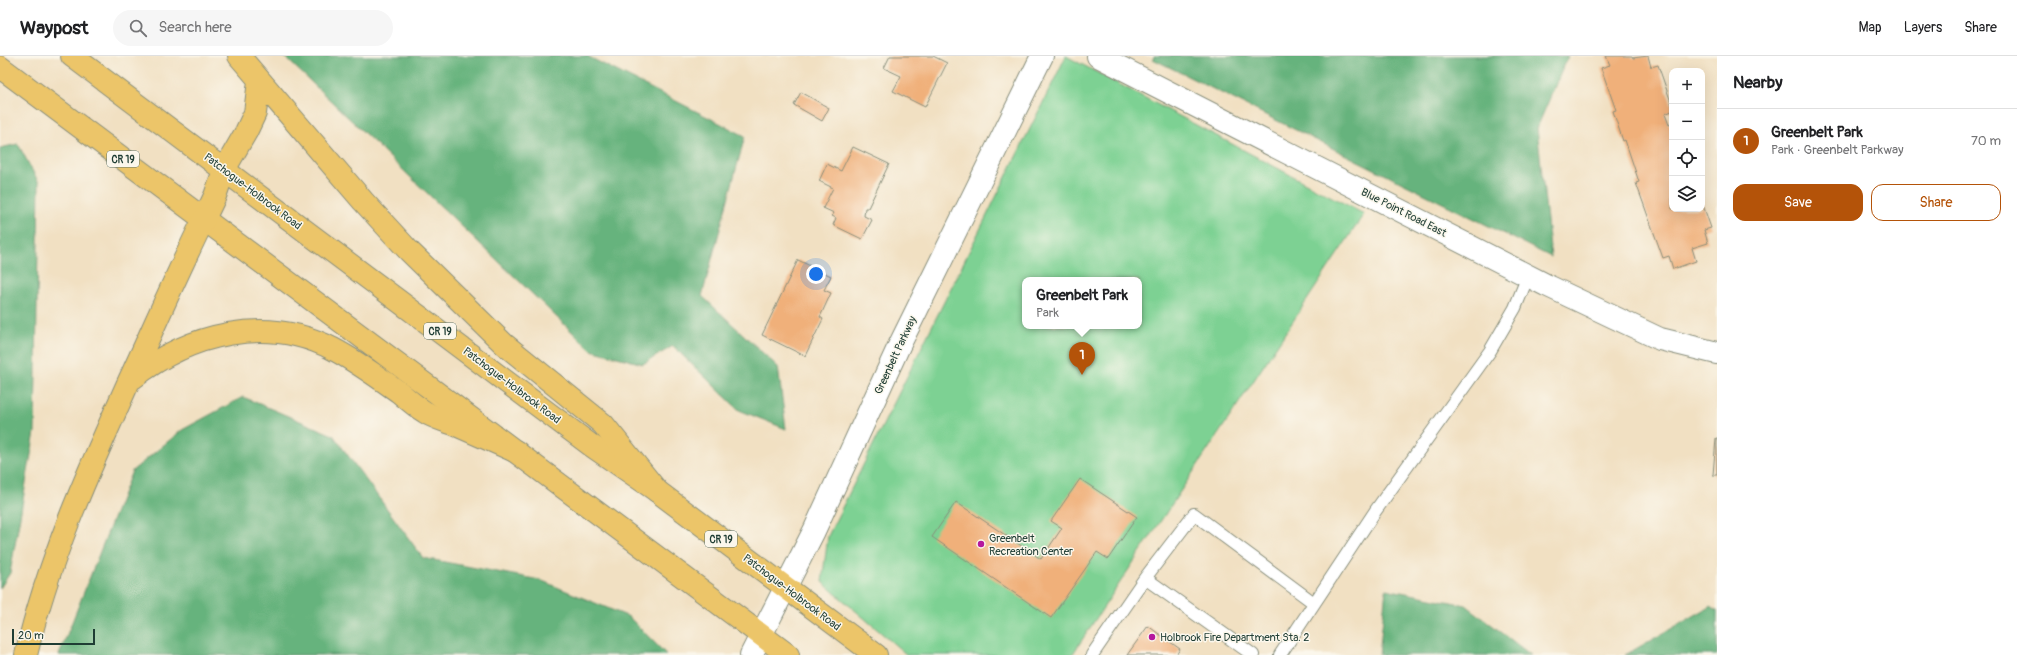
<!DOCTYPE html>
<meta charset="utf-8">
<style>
body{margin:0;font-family:Pangolin,sans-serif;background:#f6f6f6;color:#202124}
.controls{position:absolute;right:12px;top:12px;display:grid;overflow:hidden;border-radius:8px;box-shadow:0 4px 16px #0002}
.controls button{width:36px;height:36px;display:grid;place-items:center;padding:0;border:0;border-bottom:1px solid #e0e0e0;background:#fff;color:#202124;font:20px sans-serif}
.scale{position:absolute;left:12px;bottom:10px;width:83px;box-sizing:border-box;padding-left:4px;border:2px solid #1f3d34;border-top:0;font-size:11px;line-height:14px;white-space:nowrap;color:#1f3d34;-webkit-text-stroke:3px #fbf7ec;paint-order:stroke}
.you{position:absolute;left:816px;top:218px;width:14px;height:14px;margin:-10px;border:3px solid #fff;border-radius:50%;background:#1a73e8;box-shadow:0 0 0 6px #1a73e833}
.badge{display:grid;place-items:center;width:26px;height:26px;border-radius:50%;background:#b45309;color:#fff;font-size:13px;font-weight:700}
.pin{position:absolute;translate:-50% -33px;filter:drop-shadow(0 1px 2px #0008)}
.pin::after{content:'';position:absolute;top:21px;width:14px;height:12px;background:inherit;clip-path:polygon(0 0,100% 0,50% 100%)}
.popup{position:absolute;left:1022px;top:221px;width:120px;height:52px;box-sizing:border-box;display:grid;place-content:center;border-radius:8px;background:#fff;filter:drop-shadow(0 1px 3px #0005);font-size:13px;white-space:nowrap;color:#757577}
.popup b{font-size:15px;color:#202124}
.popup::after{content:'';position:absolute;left:50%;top:100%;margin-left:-8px;border:8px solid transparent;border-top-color:#fff}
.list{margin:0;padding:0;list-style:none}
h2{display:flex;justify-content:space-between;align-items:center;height:52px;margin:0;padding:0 16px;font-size:17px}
h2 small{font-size:13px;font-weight:400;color:#757577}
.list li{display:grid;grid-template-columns:26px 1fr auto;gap:12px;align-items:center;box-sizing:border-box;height:64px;padding:0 16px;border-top:1px solid #e0e0e0}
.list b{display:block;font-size:15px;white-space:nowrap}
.list p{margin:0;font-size:13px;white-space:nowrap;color:#757577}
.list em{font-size:13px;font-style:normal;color:#757577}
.actions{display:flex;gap:8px;padding:12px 16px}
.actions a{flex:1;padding:9px 0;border:1px solid #b45309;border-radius:12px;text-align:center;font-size:14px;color:#b45309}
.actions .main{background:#b45309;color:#fff}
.icon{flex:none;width:22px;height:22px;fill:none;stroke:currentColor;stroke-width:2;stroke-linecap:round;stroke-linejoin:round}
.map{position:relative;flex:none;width:1717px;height:599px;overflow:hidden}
header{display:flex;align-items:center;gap:24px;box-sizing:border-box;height:56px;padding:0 20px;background:#fff;border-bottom:1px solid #e0e0e0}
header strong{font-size:19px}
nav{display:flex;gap:22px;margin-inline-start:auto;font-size:14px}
.search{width:280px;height:36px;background:#f6f6f6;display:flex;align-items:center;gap:10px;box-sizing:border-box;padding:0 14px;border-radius:22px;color:#757577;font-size:15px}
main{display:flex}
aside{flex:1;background:#fff}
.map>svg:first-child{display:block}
</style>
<header>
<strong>Waypost</strong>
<div class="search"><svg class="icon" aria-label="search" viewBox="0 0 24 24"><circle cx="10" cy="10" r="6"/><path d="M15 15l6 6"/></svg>Search here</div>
<nav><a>Map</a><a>Layers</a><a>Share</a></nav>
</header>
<main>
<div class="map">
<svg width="1717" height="599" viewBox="0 0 1717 599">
<rect width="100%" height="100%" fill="#fbf7ec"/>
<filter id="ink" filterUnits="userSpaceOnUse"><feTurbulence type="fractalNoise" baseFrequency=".025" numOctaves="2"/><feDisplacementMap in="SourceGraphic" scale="8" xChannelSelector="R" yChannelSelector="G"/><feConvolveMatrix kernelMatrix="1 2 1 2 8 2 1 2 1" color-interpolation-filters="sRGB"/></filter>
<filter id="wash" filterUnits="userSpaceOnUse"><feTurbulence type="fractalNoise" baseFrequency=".012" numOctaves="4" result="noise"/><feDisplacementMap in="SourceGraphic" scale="16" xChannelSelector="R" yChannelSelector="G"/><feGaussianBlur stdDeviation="0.9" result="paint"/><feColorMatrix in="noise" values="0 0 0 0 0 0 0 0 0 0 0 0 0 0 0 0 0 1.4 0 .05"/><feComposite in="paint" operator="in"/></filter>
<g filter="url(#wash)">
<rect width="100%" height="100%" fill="#f1e0c2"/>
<path fill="#7dd193" stroke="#4e8764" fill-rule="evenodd" d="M1066 0 1364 158 1072 599H907L822 526 828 480ZM1025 224H1139V270H1025Z"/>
<path fill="#66b37d" stroke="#427858" d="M284 0H587L745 80 702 240 778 311 786 373 739 354 673 290 643 308 591 294Z
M1154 0H1568L1537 72 1551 201 1153 3Z
M18 88 39 127 35 376 10 517 0 532V92Z
M243 341 333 379 423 502 540 524 629 561 667 599H59L132 415 182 374Z
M1386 533 1466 549 1531 599H1379Z
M1711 550 1717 554V599H1625Z"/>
<g id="blocks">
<path fill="#f0b07a" d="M890 0H933L947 7 925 51 893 35 901 20 884 12Z
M1606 0H1632L1633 2 1648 0 1651 11 1658 9 1672 49V55L1665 58 1669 69 1672 68V153H1702V146L1711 172 1704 174 1708 187 1692 192 1696 205 1673 213 1669 200 1663 202 1636 127 1639 126 1625 84 1623 85 1613 55 1616 54 1601 12 1610 9Z
M801 36 829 52 822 65 794 49Z
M853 91 889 108 868 152H865L864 160 872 164 862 183 833 169 836 162 832 160 834 157 823 152 833 132 819 125 827 108 841 115Z
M798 204 831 220 824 234 831 237 820 261 823 263 805 300 762 279Z
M1716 382H1717V419H1713Z
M1080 423 1137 461 1108 503 1097 496 1051 562 932 481 956 446 1041 503 1062 472 1051 465Z
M1148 570 1180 593 1176 599H1127Z"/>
</g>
</g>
<g filter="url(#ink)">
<use href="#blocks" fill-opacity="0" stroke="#888e7b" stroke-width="1"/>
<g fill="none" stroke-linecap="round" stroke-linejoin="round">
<g stroke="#888e7b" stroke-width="14">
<path id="lane" d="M1145 522 1253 599
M1092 599 1145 522 1194 458 1314 547
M1280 599 1376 454 1490 295 1515 252 1528 220"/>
</g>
<g stroke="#888e7b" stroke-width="24">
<path id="street" d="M1098 0 1546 229 1660 283 1717 297
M751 599 814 475 899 290 1042 0"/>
</g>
<g stroke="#888e7b" stroke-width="24">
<path id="primary" d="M72 0 592 390 657 435 876 599
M0 11 788 599
M204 163 215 140 224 114"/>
</g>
<g stroke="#888e7b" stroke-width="24">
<path id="highway" d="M239 0 363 145 409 195 504 288 603 368 657 435
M224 114 246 76 255 57 259 25
M133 322C189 278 266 258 333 293 356 305 378 321 399 336 407 343 416 351 425 356 434 362 446 365 456 369 476 378 497 387 517 396
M26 599C48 504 89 414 129 325 154 271 177 217 204 163"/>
</g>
<use href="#lane" stroke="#fff" stroke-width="12"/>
<use href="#street" stroke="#fff" stroke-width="22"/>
<use href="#primary" stroke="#ecc569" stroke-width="22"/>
<use href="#highway" stroke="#ecc569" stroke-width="22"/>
</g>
</g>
<g fill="#b5179e" stroke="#fbf7ec" stroke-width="1.5">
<circle cx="981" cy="488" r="4"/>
<circle cx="1152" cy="581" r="4"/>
</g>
<g text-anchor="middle" stroke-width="3" stroke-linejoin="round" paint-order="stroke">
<g fill="#fbf7ec" stroke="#61756b" stroke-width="1">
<rect x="107" y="95" width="32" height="16" rx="3"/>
<rect x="424" y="267" width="32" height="16" rx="3"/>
<rect x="705" y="475" width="32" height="16" rx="3"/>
</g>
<g font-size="10" font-weight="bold" fill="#1f3d34">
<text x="123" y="107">CR 19</text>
<text x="440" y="279">CR 19</text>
<text x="721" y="487">CR 19</text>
</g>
<g font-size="11" fill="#1f3d34" stroke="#fbf7ec">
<text transform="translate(253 135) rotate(37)" y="4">Patchogue-Holbrook Road</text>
<text transform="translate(1404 156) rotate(27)" y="4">Blue Point Road East</text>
<text transform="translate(895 299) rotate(-65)" y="4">Greenbelt Parkway</text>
<text transform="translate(512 329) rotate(37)" y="4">Patchogue-Holbrook Road</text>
<text transform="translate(792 536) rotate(37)" y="4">Patchogue-Holbrook Road</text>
</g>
<g font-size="11" fill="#1f3d34" stroke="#fbf7ec" text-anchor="start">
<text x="989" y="486">Greenbelt<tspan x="989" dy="13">Recreation Center</tspan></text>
<text x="1160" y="585">Holbrook Fire Department Sta. 2</text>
</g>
</g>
</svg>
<div class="controls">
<button>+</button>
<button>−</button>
<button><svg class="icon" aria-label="locate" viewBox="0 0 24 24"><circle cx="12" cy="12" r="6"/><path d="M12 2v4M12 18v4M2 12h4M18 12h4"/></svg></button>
<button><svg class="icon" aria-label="layers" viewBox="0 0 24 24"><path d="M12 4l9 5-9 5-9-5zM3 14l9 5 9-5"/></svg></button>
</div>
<div class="scale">20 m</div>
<div class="you"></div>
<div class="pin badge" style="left:1082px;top:319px">1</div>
<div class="popup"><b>Greenbelt Park</b>Park</div>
</div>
<aside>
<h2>Nearby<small></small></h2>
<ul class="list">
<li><span class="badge">1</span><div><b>Greenbelt Park</b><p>Park · Greenbelt Parkway</p></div><em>70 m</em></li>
</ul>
<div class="actions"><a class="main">Save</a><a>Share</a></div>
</aside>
</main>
